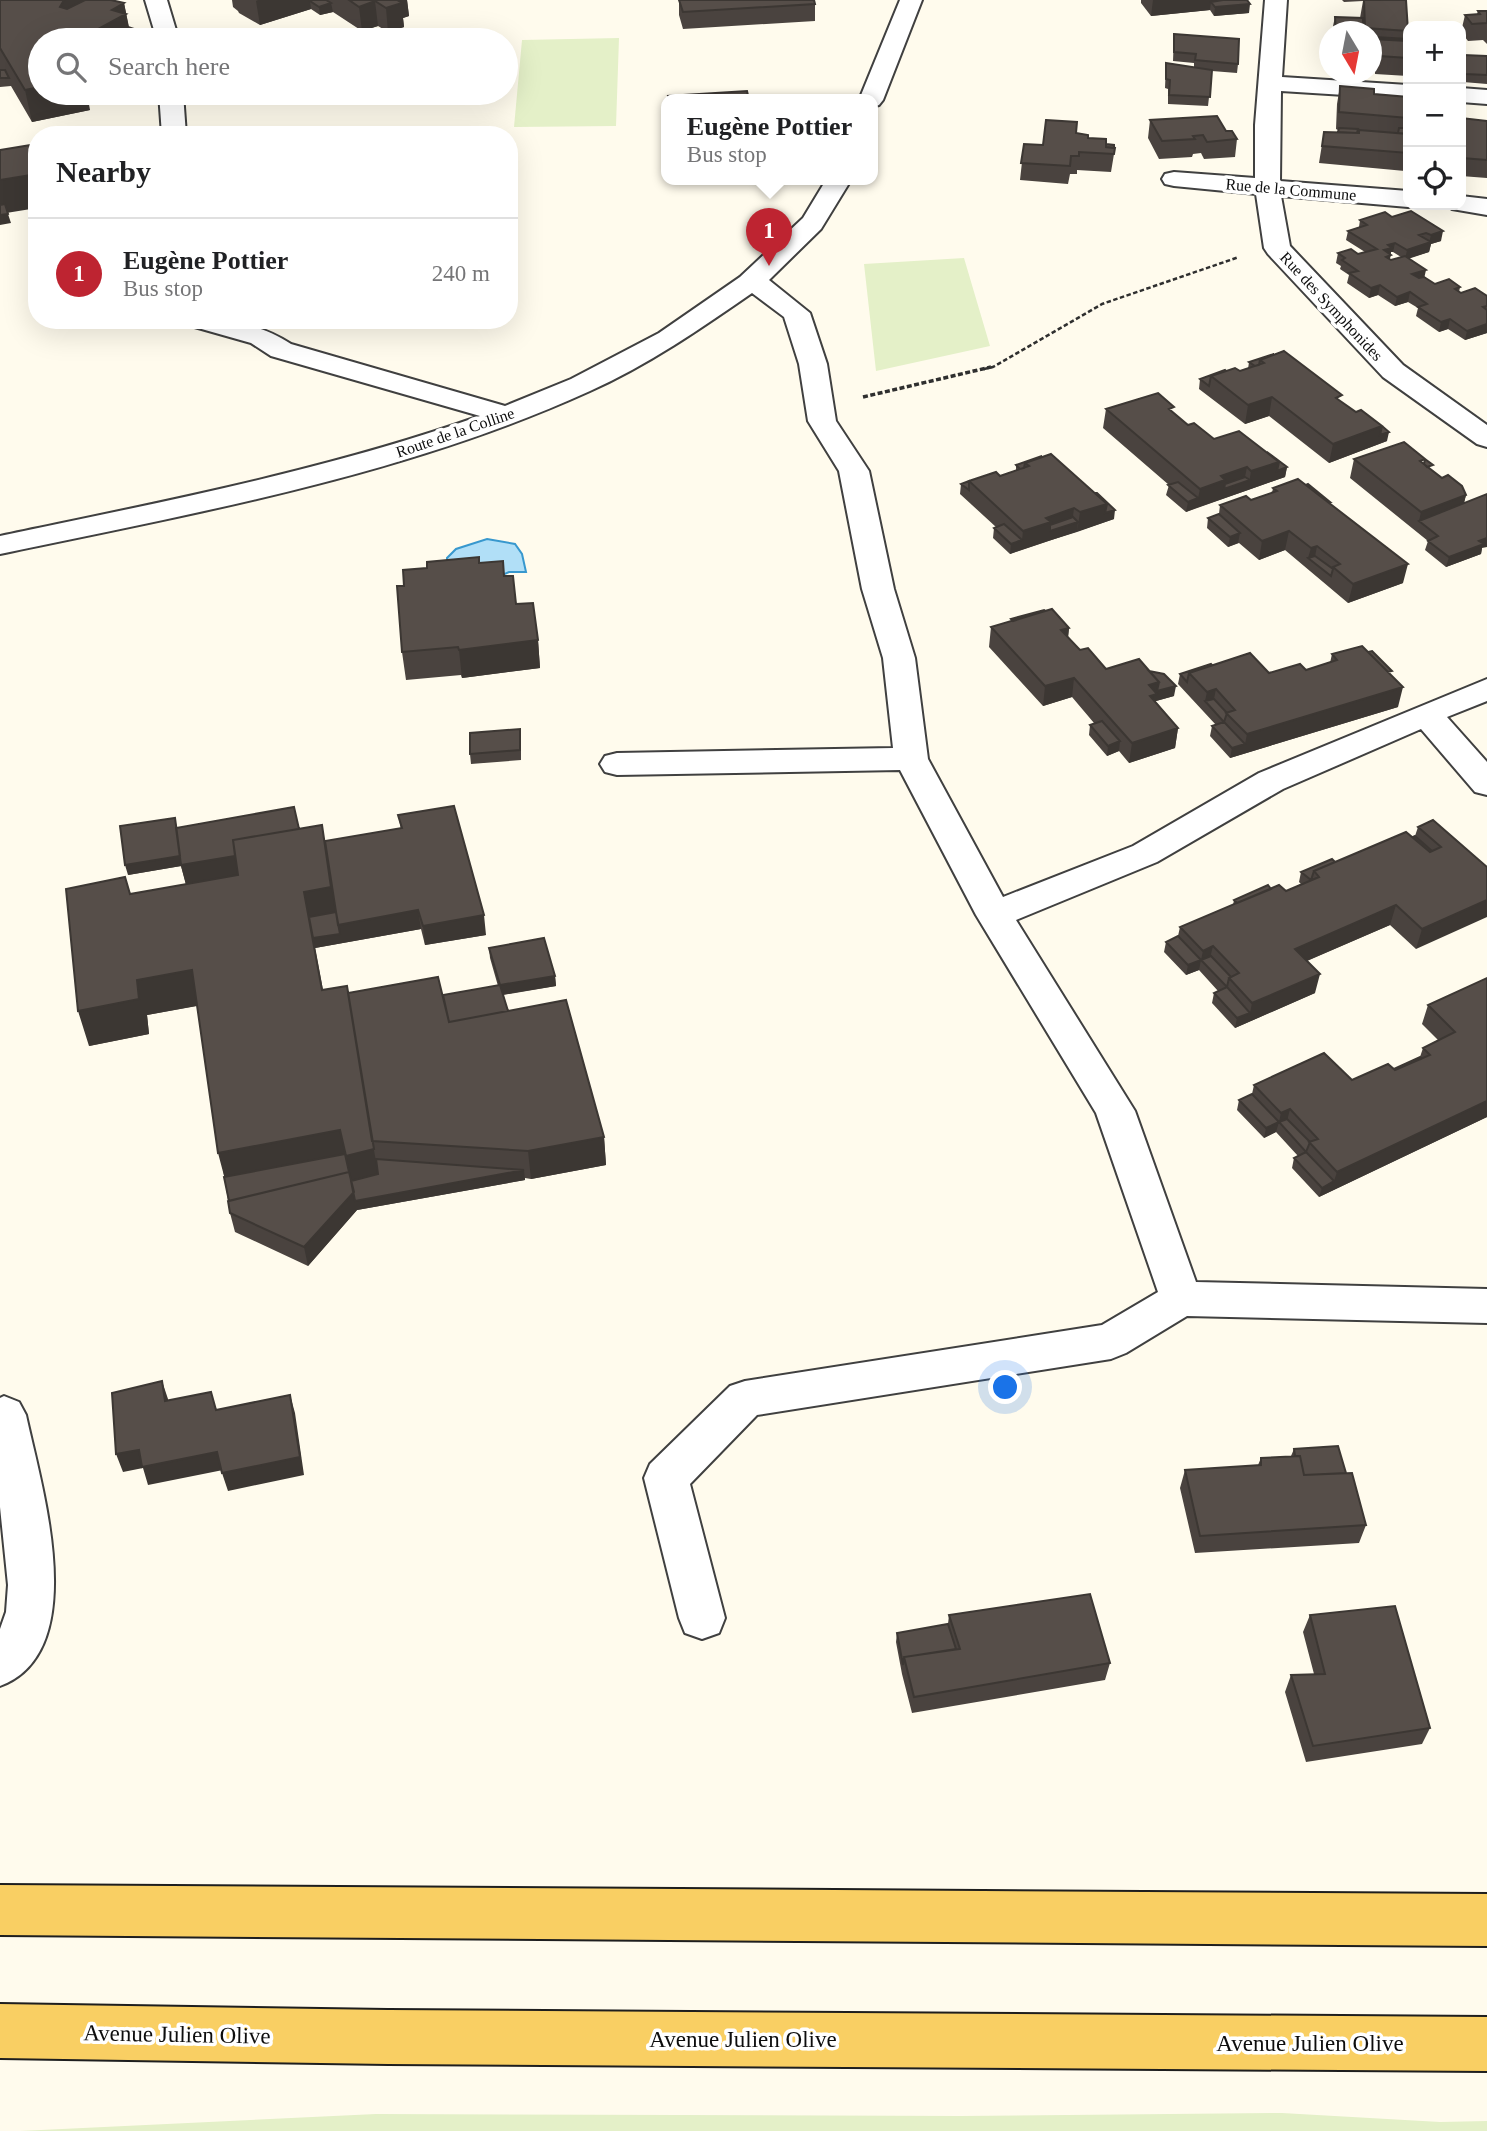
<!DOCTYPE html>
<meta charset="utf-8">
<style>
body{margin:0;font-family:"Times New Roman",serif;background:#f6f6f6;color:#202124}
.controls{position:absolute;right:21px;top:21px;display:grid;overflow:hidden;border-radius:14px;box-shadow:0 7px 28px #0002}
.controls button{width:63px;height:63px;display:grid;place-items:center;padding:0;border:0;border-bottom:2px solid #e0e0e0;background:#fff;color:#202124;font:35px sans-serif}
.compass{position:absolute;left:1319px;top:21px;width:63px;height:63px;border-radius:50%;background:#fff;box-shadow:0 7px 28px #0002;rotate:170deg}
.you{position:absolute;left:1006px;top:1388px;width:24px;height:24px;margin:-18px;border:5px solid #fff;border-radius:50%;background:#1a73e8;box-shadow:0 0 0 10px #1a73e833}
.badge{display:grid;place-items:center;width:46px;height:46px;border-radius:50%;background:#be2431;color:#fff;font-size:23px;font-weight:700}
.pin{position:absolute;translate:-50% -58px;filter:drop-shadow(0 2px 4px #0008)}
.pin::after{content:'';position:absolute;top:37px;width:24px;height:21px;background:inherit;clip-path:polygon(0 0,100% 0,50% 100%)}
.popup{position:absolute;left:661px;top:94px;width:217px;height:91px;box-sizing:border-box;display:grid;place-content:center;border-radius:14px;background:#fff;filter:drop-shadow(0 2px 5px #0005);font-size:23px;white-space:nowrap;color:#757577}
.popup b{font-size:26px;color:#202124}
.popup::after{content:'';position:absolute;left:50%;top:100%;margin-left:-14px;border:14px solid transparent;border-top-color:#fff}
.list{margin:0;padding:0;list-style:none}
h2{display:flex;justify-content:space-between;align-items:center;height:91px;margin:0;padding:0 28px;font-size:30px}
h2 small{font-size:23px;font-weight:400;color:#757577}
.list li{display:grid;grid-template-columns:46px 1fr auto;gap:21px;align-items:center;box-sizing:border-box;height:112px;padding:0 28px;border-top:2px solid #e0e0e0}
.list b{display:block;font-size:26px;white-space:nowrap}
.list p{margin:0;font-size:23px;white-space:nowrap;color:#757577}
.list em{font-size:23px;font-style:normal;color:#757577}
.icon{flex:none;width:38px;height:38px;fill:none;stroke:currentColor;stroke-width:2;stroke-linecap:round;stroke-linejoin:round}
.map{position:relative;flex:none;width:1487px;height:2131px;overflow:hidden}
.search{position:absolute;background:#fff;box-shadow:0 7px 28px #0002;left:28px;top:28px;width:490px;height:77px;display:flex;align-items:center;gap:18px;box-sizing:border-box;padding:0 24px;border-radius:38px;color:#757577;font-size:26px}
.panel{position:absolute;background:#fff;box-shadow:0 7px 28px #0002;left:28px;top:126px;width:490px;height:203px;border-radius:28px}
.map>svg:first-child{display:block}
</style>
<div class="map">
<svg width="1487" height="2131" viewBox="0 0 1487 2131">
<rect width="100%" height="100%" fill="#fffbed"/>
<path fill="#e4f0c8" d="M619 38 616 126 514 127 522 40Z
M964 258 990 346 876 371 864 264Z
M1282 2113 1440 2122 1487 2121V2131H20L376 2114 960 2116Z"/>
<path fill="#b1dff7" stroke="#3898ce" stroke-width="2" d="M487 539 515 544 522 554 526 572H509L498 577 447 562V558L456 549Z"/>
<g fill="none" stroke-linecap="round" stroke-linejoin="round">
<g stroke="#404040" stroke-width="4">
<path id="minor" d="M145 0H167L179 40H157Z
M900 0H922L883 100 879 105 872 107V100H859Z
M1265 0H1287L1282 77 1408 85V99L1281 91 1280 181 1408 191V205H1415L1408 207 1281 196 1290 246 1403 365 1487 425V447L1477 444 1383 377 1268 254 1264 248 1256 194 1174 186 1165 184 1162 179 1165 174 1174 172 1255 178V125Z
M1461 88 1487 90V104L1461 102Z
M159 93H183L186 135H162Z
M826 180H851L821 229 769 280 810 313 827 364 836 421 869 471 894 589 915 658 928 759 1003 897 1133 846 1259 773 1487 679V701L1447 717 1487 762V795L1475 792 1421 729 1283 789 1157 862 1016 920 1135 1111 1196 1282 1487 1289V1323L1187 1316 1126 1353 1111 1359 757 1415 690 1484 725 1618 719 1633 702 1639 685 1633 679 1618 644 1478 650 1464 730 1386 745 1381 1102 1325 1158 1292 1096 1113 976 915 900 770 617 775 605 772 600 764 605 756 617 753 893 748 883 658 862 589 839 471 808 421 799 364 784 317 752 293C700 329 648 365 590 391 403 476 199 512 0 554V536C161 502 324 471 480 416L271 356 251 343 191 326 188 320C228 320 256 322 291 344L505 406 571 379 659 333 740 277 803 218Z
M1461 196 1487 199V215L1452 209 1449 205H1461Z
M4 1396 19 1402 26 1415C41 1485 93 1651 0 1686V1629L6 1612 8 1585 0 1507V1398Z"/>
</g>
<g stroke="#1e1e1e" stroke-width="4">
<path id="major" d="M0 1885 1487 1894V1946L0 1935Z
M0 2004 388 2010 1487 2017V2071L388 2064 0 2058Z"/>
</g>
<path stroke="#2f2f2f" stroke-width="2.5" stroke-dasharray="4.5 2.5" stroke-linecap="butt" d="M984 369 993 367 1102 304 1239 257"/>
<path stroke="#2f2f2f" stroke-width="3.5" stroke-dasharray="5 2.5" stroke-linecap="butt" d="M863 397 991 367"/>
<use href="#minor" fill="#fff" fill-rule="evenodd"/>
<use href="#major" fill="#f9cf63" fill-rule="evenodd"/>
</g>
<path fill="#4a433f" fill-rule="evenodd" d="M0 0 124 3 129 27 142 40H40L90 110 32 122 11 86 0 87Z
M232 0H407L409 16 403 18 404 27 388 32 378 26 362 31 333 12 320 15 311 9 260 25 239 13 238 11 233 7Z
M679 0H814L815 4V21L683 29 679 15Z
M1141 0H1247L1249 13 1214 16 1210 10 1151 16 1141 3Z
M1342 0H1406L1408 26V76L1375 74V71L1371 70V32H1334L1333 26 1335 17 1360 18 1363 1 1344 2Z
M1478 11H1487V44L1483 40 1468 41 1461 32 1465 15 1477 14Z
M1174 34 1238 64 1237 73 1212 71 1208 106 1168 104V89L1165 88 1166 63 1194 67V63L1173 61Z
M1463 55 1487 56V84L1463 82 1461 65Z
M1334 74H1366L1365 76Z
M1340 86 1374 94 1408 97V122L1407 128H1408V157L1405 171 1319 163 1324 132H1338V130L1336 129 1337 104Z
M1461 118 1487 121V178L1461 176Z
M1150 120 1226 131 1237 139 1235 157 1204 159 1201 153 1193 154 1192 157 1159 159 1148 138Z
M1076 133 1115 148 1111 172 1077 170V174H1070L1068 184 1020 180 1024 144 1043 145Z
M1411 211 1441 241 1431 244 1429 252 1409 258 1424 277 1435 284 1460 287 1459 292 1461 293 1487 296V333L1465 340 1448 329 1439 332 1416 316 1418 308 1408 302 1395 306 1378 295 1369 298 1347 283 1349 275 1340 269 1341 266 1336 263 1338 253 1358 254 1365 252 1346 240 1348 231 1359 227 1360 220 1392 217ZM1391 252H1393L1401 257 1391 260 1390 259Z
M1284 351 1341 402 1387 441 1329 463 1269 416 1245 424 1199 389 1200 379 1240 371 1248 369 1249 362Z
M1106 409 1174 413 1188 425 1214 439 1287 467 1285 477 1186 512 1166 495 1169 485 1103 428Z
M1042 456 1114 519 1010 554 993 538 994 528 996 527 960 494 961 484 969 481 1000 476 1016 471V465Z
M1354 459 1431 470 1466 495 1464 503 1482 548 1481 554 1446 567 1425 550 1428 541 1350 478Z
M1273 488 1330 502V503L1403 583 1348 603 1285 550 1259 560 1239 543 1228 547 1207 528 1208 518 1219 514 1220 505 1251 500 1272 493Z
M479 563 504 576 516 604 538 640 540 668 462 678 461 675 406 680 402 652 404 586Z
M1011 619 1069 628 1068 637 1080 650 1106 669 1149 671 1174 696 1156 701V702L1178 728 1175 748 1129 763 1119 751 1107 756 1089 735 1090 725 1094 723 1072 697 1043 706 989 647 991 627 1011 621Z
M1332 654 1391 675 1398 707 1230 758 1210 736 1212 726 1216 725 1178 684 1180 674 1212 665 1269 673 1306 670 1330 663Z
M521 739V760L471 764 470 754Z
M398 815 486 935 425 945 421 929 315 948 323 990 348 993 443 995 498 986 490 958 489 948 555 976 556 986 503 995 508 1011 604 1137 606 1165 531 1179 525 1178V1180L357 1210 308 1266 235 1232 230 1213 197 1006 147 1015 149 1034 89 1046 186 884 181 866 128 875 177 827 299 829 325 841 401 829Z
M1418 827 1487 867 1416 949 1390 925 1307 961 1315 993 1235 1028 1212 1003 1214 993 1218 991 1199 970 1186 975 1164 952 1166 942 1178 936 1180 927 1233 905 1234 900 1271 889 1286 891 1301 884 1299 882 1301 872 1413 837 1415 836Z
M1487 978V1117L1319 1197 1292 1168 1294 1158 1298 1156 1276 1132 1264 1138 1237 1110 1239 1100 1252 1094 1254 1085 1352 1080 1394 1069 1420 1057 1423 1048 1438 1040 1422 1024 1428 1005Z
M1294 1449 1346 1473 1366 1525 1359 1543 1195 1553 1180 1488 1185 1470 1258 1465 1261 1458 1291 1456Z
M949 1615 1110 1663 1105 1680 912 1713 902 1674 896 1642 897 1633 948 1624Z
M1310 1615 1430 1728 1422 1744 1306 1762 1285 1692 1291 1675 1314 1674 1303 1632Z"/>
<path fill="#3c3733" d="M64 0H87L67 38 60 7Z
M258 0H322L331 3 333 12 320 15 319 7 310 1 311 9 260 25 256 1Z
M388 0H407L409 16 403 18 404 27 388 32 386 8Z
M1153 0H1238L1250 4 1249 13 1214 16 1215 7 1211 2 1210 10 1151 16Z
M375 1 378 26 362 31 359 7Z
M124 3 130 34 140 31 142 40H78L112 10Z
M40 87V93H87L90 110 32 122 25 90Z
M37 174V208L0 214V180Z
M8 214 11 223 0 225V215Z
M1443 231 1441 241 1431 244 1429 252 1405 260 1407 250 1429 243 1431 235Z
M1395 243 1393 252H1391L1389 264 1384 250 1388 245Z
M1426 270 1424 279 1410 284 1412 274Z
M1380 285 1378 295 1369 298 1371 288Z
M1410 292 1408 302 1395 306 1397 297Z
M1450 319 1448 329 1439 332 1441 322Z
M1487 324V333L1465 340 1467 331Z
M1272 397 1269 416 1245 424 1248 405Z
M1382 426 1389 432 1387 441 1329 463 1333 444Z
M1279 462 1287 467 1285 477 1248 490 1251 471Z
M1247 467 1244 482 1250 480 1248 490 1196 508 1200 489 1221 476Z
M1466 495 1461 514 1419 521 1421 512Z
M1198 498 1196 508 1186 512 1188 502Z
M1107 504 1115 510 1114 519 1077 532 1080 512Z
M1074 508 1072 524 1078 522 1077 532 1048 541 1050 531 1048 541 1021 550 1023 531 1046 518Z
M1289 531 1285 550 1259 560 1262 541Z
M1240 533 1238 543 1228 547 1230 537Z
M1487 538V547L1482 548 1481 554 1446 567 1449 557 1479 541Z
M1022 540 1021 550 1010 554 1011 544Z
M1317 546 1314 562 1308 558 1311 548Z
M1408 564 1403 583 1348 603 1353 584Z
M1069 628 1067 647 1061 630Z
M538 640 540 668 462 678 459 650Z
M1074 678 1072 697 1043 706 1045 686Z
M1159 682 1176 686 1174 696 1156 701 1154 714 1149 685Z
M1403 687 1398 707 1230 758 1232 748 1245 744 1247 734Z
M1216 689 1212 709 1205 701 1207 692Z
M1178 728 1175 748 1129 763 1132 743Z
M1120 741 1119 751 1107 756 1108 746Z
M175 818 177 828 303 845 307 864 186 885 181 866 128 875 125 865Z
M328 860 418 910 421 929 315 948 304 892Z
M1487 900V917L1416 949 1422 929Z
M1396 905 1390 925 1290 968 1295 949Z
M484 915 486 935 425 945 423 926Z
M1213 946 1208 966 1201 960 1199 970 1186 975 1188 965 1201 960 1203 951Z
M192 970 201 1005 147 1015 149 1034 89 1046 78 1011 137 980Z
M1320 974 1315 993 1235 1028 1237 1018 1250 1013 1252 1003Z
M555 976 556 986 501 995 500 985Z
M1487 1101V1117L1319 1197 1322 1188 1334 1181 1337 1172Z
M1290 1109 1285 1129 1279 1122 1276 1132 1264 1138 1266 1128 1279 1122 1281 1113Z
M340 1130 347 1164 227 1187 218 1153Z
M604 1137 606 1165 531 1179 528 1151Z
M373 1145 380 1183 353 1191 346 1156Z
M524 1170 525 1180 357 1210 308 1266 304 1247 354 1192Z
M162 1381 168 1399 172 1419 165 1401Z
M290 1395 295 1413 304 1475 228 1491 222 1473Z
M139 1450 217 1452 223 1470 148 1485 143 1468 123 1472 116 1454Z"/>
<path fill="#564e49" stroke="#3c3733" stroke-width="2" d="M0 0H64L60 7 67 9 85 0H111L124 3 112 10 126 14 78 40H40V87L25 90 0 48Z
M312 0H326L331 3 319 7 310 1Z
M349 0H397L402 3 386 8 375 1 359 7Z
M679 0H814L815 4 683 12Z
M1223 0H1247L1250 4 1215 7 1211 2Z
M1364 0H1406L1408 31 1365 28Z
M1478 11H1487V23L1472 24 1465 15 1480 14Z
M1335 17 1363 18V32H1336Z
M128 27 140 31 130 36Z
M1174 34 1239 39 1238 64 1195 60 1196 54 1174 52Z
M1374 37 1408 39V41L1375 39Z
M1371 39 1408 41V58L1379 56 1378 53H1371Z
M1463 55 1487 56V75L1465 74Z
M1166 63 1212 70 1210 97 1169 95 1170 80 1166 79Z
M0 70H5L9 78H0Z
M1340 86 1374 89V94L1408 97V118L1339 112Z
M747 91 749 100H669L668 96Z
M1217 116 1226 131H1232L1237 139 1207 142 1203 135 1193 136 1195 139 1162 141 1150 120Z
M1461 118 1487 121V160L1462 158Z
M1046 120 1077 122 1076 133 1088 135V138L1106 139V147L1115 148 1114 154 1079 152V156H1071L1070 166 1021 163 1024 144 1043 145Z
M1339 128 1358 129 1357 133 1338 132Z
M1399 128H1408V134L1398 133Z
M1359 130 1408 134V153L1322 146 1324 132 1359 133Z
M37 144V174L0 180V150Z
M1106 144 1114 145V148L1106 147Z
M5 204 8 214 0 215V205Z
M1411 211 1443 231 1431 235 1426 233 1419 235 1431 242 1407 250 1395 243 1388 245 1392 248 1384 250 1391 255 1386 257 1391 260 1405 256 1426 270 1412 274 1419 278 1424 277 1435 284 1449 279 1460 287 1455 289 1461 293 1475 288 1487 296V306L1483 307 1487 310V324L1467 331 1450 319 1441 322 1418 307 1427 304 1410 292 1397 297 1380 285 1371 288 1349 273 1358 271 1342 260 1345 258 1338 253 1351 249 1358 254 1377 249 1348 231 1367 225 1360 220 1385 212 1392 217Z
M1284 351 1342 395 1336 398 1356 412 1361 410 1382 426 1333 444 1272 397 1248 405 1211 376 1235 368 1240 371 1264 363 1260 360Z
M1274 354 1260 360 1259 365 1255 366 1249 362Z
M1225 370 1226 371 1211 376 1209 386 1200 379Z
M1158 393 1174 407 1169 409 1188 425 1194 423 1214 439 1239 431 1279 462 1251 471 1247 467 1221 476 1225 480 1200 489 1106 409Z
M1382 426 1389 432 1380 435Z
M1404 442 1425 459 1420 461 1442 478 1448 475 1462 486 1466 495 1421 512 1354 459Z
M1267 452 1287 467 1277 471 1279 462Z
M1051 454 1107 504 1080 512 1074 508 1046 518 1051 522 1023 531 969 481 996 472 1000 476 1029 466 1025 463Z
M1042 456 1025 463 1024 468 1020 469 1016 465Z
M1425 459 1433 465 1427 467 1424 464Z
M1245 477 1250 480 1224 489 1225 484Z
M1298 479 1408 564 1353 584 1333 567 1340 564 1317 546 1311 548 1289 531 1262 541 1220 505 1246 496 1251 500 1277 491 1273 488Z
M969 481V490L961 484Z
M1178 482 1198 498 1188 502 1168 485Z
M1308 484 1330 502H1328L1306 485Z
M1095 493H1097L1115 510 1105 513 1107 504Z
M1487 494V538L1479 541 1484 544 1449 557 1428 541 1438 536 1419 521Z
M1219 514 1240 533 1230 537 1208 518Z
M1073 517 1078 522 1050 531V525Z
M1004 524 1022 540 1011 544 994 528Z
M1315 556 1333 569 1331 576 1308 558Z
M479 557V563L503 561 504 576H513L516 604 533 603 538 640 459 650 458 647 402 652 397 586H404L403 570 427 568V562Z
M1052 609 1069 628 1061 630 1080 650 1088 648 1106 669 1139 659 1159 682 1149 685 1157 694 1150 696 1178 728 1132 743 1074 678 1045 686 991 627Z
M1044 610 1045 611 1013 621 1011 619Z
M1362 646 1403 687 1247 734 1226 713 1235 710 1216 689 1207 692 1189 673 1250 653 1269 673 1300 664 1306 670 1337 660 1332 654Z
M1372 651 1392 671 1388 672 1368 652Z
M1211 664 1212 665 1189 673 1187 682 1180 674Z
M1149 671 1164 674 1176 686 1157 691 1159 682Z
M1214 699 1227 713 1224 722 1245 744 1232 748 1212 726 1224 722 1205 701Z
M1102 721 1120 741 1108 746 1090 725Z
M520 729V750L470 754V733Z
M454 806 484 915 423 926 418 910 338 925 325 841 402 828 398 815Z
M294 807 299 829 233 840 235 856 181 865 176 828Z
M175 818 180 856 125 865 120 826Z
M1433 820 1487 867V900L1422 929 1396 905 1295 949 1320 974 1252 1003 1229 978 1239 973 1213 946 1203 951 1180 927 1279 885 1286 891 1319 877 1314 871 1406 832 1430 852 1441 847 1418 827Z
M322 825 331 887 304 892 322 990 347 986 374 1149 346 1156 340 1130 218 1153 192 970 137 980 139 999 78 1011 66 889 125 877 130 894 238 875 233 840Z
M1415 836 1432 851 1430 852 1413 837Z
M1332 859 1335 862 1314 871 1311 880 1301 872Z
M1268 885 1271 889 1237 903 1234 900Z
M336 912 340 934 313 938 309 917Z
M1178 936 1201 960 1211 956 1231 977 1229 978 1227 987 1201 960 1188 965 1166 942Z
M544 938 555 976 500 985 508 1011 449 1022 443 995 500 985 489 948Z
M438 977 449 1022 566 1000 604 1137 528 1151 372 1141 348 993Z
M1487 978V1101L1337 1172 1309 1142 1318 1139 1290 1109 1281 1113 1254 1085 1324 1053 1352 1080 1388 1064 1395 1070 1430 1055 1423 1048 1455 1032 1428 1005Z
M1227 987 1250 1013 1237 1018 1214 993Z
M1420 1057 1421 1059 1394 1069Z
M1252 1094 1279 1122 1266 1128 1239 1100Z
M1287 1119 1310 1142 1306 1152 1279 1122Z
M1306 1152 1334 1181 1322 1188 1294 1158Z
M345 1154 349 1172 229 1201 224 1177Z
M376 1159 524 1170 355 1201 351 1181 378 1174Z
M349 1172 354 1192 304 1247 230 1213 228 1201Z
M162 1381 165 1401 211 1392 216 1410 290 1395 300 1457 222 1473 217 1452 142 1467 139 1450 116 1454 112 1393Z
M1338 1446 1346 1473 1304 1475 1300 1456H1295L1294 1449Z
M1300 1456 1304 1475 1352 1473 1366 1525 1200 1536 1185 1470 1261 1465V1458Z
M1090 1594 1110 1663 914 1697 904 1657 960 1649 949 1615Z
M1395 1606 1430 1728 1313 1746 1291 1675 1325 1674 1310 1615Z
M948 1624 956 1649 904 1657 903 1665 897 1633Z"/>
<g text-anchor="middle" stroke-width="7" stroke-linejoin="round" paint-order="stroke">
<g font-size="16" fill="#0d0d0d" stroke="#fff">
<text transform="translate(1291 189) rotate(5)" y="6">Rue de la Commune</text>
<text transform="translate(1332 306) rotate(47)" y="6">Rue des Symphonides</text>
<text transform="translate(455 432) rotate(-19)" y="6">Route de la Colline</text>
</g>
<g font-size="23" fill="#0d0d0d" stroke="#fff">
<text transform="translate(177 2034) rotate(1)" y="8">Avenue Julien Olive</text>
<text x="743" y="2047">Avenue Julien Olive</text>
<text x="1310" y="2051">Avenue Julien Olive</text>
</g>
</g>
</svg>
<div class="controls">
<button>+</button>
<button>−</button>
<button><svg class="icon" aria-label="locate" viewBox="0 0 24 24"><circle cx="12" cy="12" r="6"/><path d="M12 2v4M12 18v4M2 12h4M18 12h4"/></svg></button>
</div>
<svg class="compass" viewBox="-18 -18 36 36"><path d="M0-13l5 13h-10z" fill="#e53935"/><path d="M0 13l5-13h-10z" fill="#757577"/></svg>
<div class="you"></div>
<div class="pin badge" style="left:769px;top:266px">1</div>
<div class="popup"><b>Eugène Pottier</b>Bus stop</div>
<div class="search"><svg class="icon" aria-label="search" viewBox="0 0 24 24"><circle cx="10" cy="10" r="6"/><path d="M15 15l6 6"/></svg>Search here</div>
<section class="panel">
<h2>Nearby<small></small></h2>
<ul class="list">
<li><span class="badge">1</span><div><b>Eugène Pottier</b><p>Bus stop</p></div><em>240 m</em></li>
</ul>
</section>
</div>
